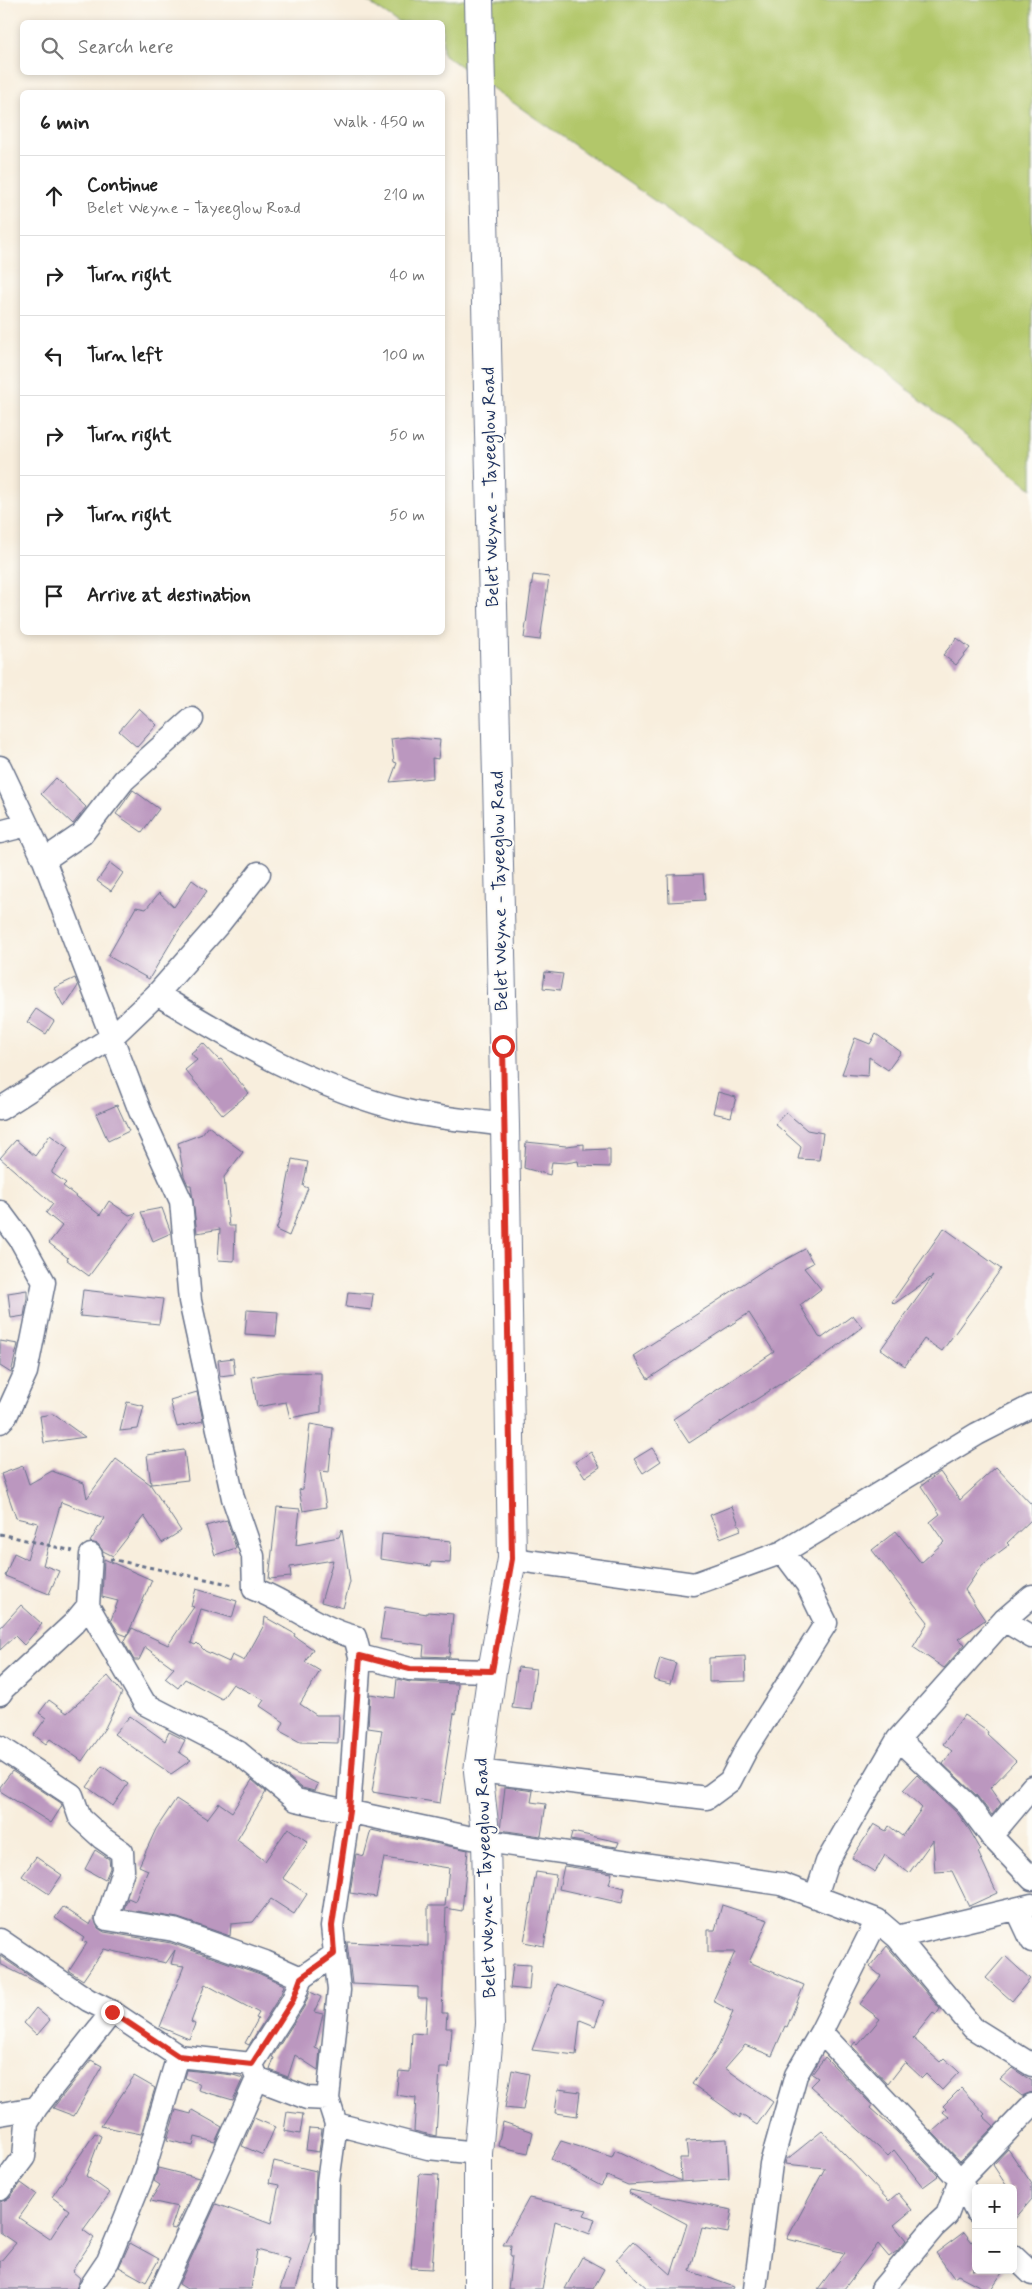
<!DOCTYPE html>
<meta charset="utf-8">
<style>
body{margin:0;font-family:Mynerve,sans-serif;background:#f2f2f2;color:#222}
.controls{position:absolute;right:15px;bottom:15px;display:grid;overflow:hidden;border-radius:8px;box-shadow:0 2px 8px #0003}
.controls button{width:45px;height:45px;display:grid;place-items:center;padding:0;border:0;border-bottom:1px solid #e0e0e0;background:#fff;color:#222;font:25px sans-serif}
.stop{position:absolute;width:15px;height:15px;margin:-11px;border:4px solid #d93025;border-radius:50%;background:#fff}
.stop.end{background:#d93025;border-color:#fff;box-shadow:0 1px 5px #0008}
.list{margin:0;padding:0;list-style:none}
h2{display:flex;justify-content:space-between;align-items:center;height:65px;margin:0;padding:0 20px;font-size:21px}
h2 small{font-size:16px;font-weight:400;color:#767676}
.list li{display:grid;grid-template-columns:32px 1fr auto;gap:15px;align-items:center;box-sizing:border-box;height:80px;padding:0 20px;border-top:1px solid #e0e0e0}
.list b{display:block;font-size:19px;white-space:nowrap}
.list p{margin:0;font-size:16px;white-space:nowrap;color:#767676}
.list em{font-size:16px;font-style:normal;color:#767676}
.icon{flex:none;width:28px;height:28px;fill:none;stroke:currentColor;stroke-width:2;stroke-linecap:round;stroke-linejoin:round}
.map{position:relative;flex:none;width:1032px;height:2289px;overflow:hidden}
.search{position:absolute;background:#fff;box-shadow:0 2px 8px #0003;left:20px;top:20px;width:425px;height:55px;display:flex;align-items:center;gap:12px;box-sizing:border-box;padding:0 18px;border-radius:8px;color:#767676;font-size:19px}
.panel{position:absolute;background:#fff;box-shadow:0 2px 8px #0003;left:20px;top:90px;width:425px;height:545px;border-radius:8px}
.map>svg:first-child{display:block}
</style>
<div class="map">
<svg width="1032" height="2289" viewBox="0 0 1032 2289">
<rect width="100%" height="100%" fill="#fdfcf7"/>
<filter id="ink" filterUnits="userSpaceOnUse"><feTurbulence type="fractalNoise" baseFrequency=".02" numOctaves="2"/><feDisplacementMap in="SourceGraphic" scale="10" xChannelSelector="R" yChannelSelector="G"/><feConvolveMatrix kernelMatrix="1 2 1 2 8 2 1 2 1" color-interpolation-filters="sRGB"/></filter>
<filter id="wash" filterUnits="userSpaceOnUse"><feTurbulence type="fractalNoise" baseFrequency=".0096" numOctaves="4" result="noise"/><feDisplacementMap in="SourceGraphic" scale="20" xChannelSelector="R" yChannelSelector="G"/><feGaussianBlur stdDeviation="1.12" result="paint"/><feColorMatrix in="noise" values="0 0 0 0 0 0 0 0 0 0 0 0 0 0 0 0 0 1.4 0 .05"/><feComposite in="paint" operator="in"/></filter>
<g filter="url(#wash)">
<rect width="100%" height="100%" fill="#f8eedd"/>
<path fill="#b2c76b" stroke="#667b64" d="M365 0H1032V489L786 292 443 54 442 22H398Z"/>
<g id="blocks">
<path fill="#bb97bf" d="M533 575 549 577 540 640 524 638Z
M957 638 970 648 956 665 943 655Z
M139 708 157 725 137 747 119 731Z
M407 737 440 740 438 759 432 758 433 778 390 782 397 763 394 762 391 739Z
M56 778 86 807 73 824 41 794Z
M133 790 159 809 142 832 116 814Z
M110 863 123 873 111 891 97 881Z
M703 874 705 900 669 902 668 875Z
M192 880 207 891 176 934 149 979 108 956 136 907 146 909 159 893 174 907Z
M545 972 563 974 560 990 543 988Z
M75 978 78 986 64 1007 54 988Z
M36 1009 54 1021 46 1034 27 1022Z
M876 1034 901 1052 888 1070 869 1057 868 1076 842 1074 855 1038 870 1044Z
M203 1043 219 1060 221 1059 249 1093 223 1115 185 1070 197 1060 191 1053Z
M718 1092 736 1097 731 1117 713 1113Z
M117 1105 129 1131 108 1141 96 1114Z
M786 1112 807 1130 823 1133 819 1160 798 1159 801 1147 775 1124Z
M208 1126 243 1152 224 1177 229 1226H235L234 1261 218 1260 220 1229 197 1233 191 1185H188L184 1176 178 1143 202 1134Z
M50 1135 68 1148 52 1171V1173L66 1183 63 1186 100 1215 109 1201 129 1215 136 1213 89 1276 67 1260 68 1258 49 1243 62 1226 46 1213 53 1204 0 1158 16 1140 35 1156Z
M526 1142 566 1146 584 1144V1150L610 1149V1167L579 1166 578 1161 566 1163 552 1162 550 1175 524 1168Z
M292 1159 308 1162 303 1186 308 1188 289 1236 276 1230 281 1216Z
M162 1208 171 1233 153 1241 141 1212Z
M944 1228 1001 1269 942 1351 924 1339 905 1366 881 1349 933 1276 894 1304 892 1302Z
M805 1249 813 1263 804 1268 821 1289 800 1305 819 1337 822 1338 853 1315 862 1327 831 1351 689 1443 673 1419 774 1352 749 1313 648 1379 633 1356 769 1267 770 1268Z
M27 1290V1298L24 1316 11 1318 8 1293Z
M83 1290 163 1299 159 1324 80 1316Z
M348 1292 373 1294 371 1310 346 1307Z
M247 1310 278 1312 276 1336 245 1334Z
M0 1341 18 1344 11 1373 0 1366Z
M233 1358 235 1374 220 1376 218 1360Z
M280 1372 321 1373V1412L290 1418 286 1402 257 1407 252 1377Z
M197 1392 203 1421 177 1427 170 1400Z
M127 1402 144 1406 138 1429 120 1431Z
M53 1414 85 1437 44 1443 40 1416Z
M310 1424 333 1428 329 1472 320 1471 326 1507 303 1511 299 1490 303 1489Z
M652 1448 661 1461 643 1473 634 1459Z
M184 1450 188 1480 151 1484 147 1455Z
M591 1452 600 1467 585 1477 575 1462Z
M116 1459 150 1484 181 1531 162 1543 144 1516 113 1556 103 1551 98 1544 90 1542 104 1518 61 1502 43 1565 59 1571 49 1594 5 1576 14 1553 27 1559 38 1523 16 1518 1 1474 23 1466 29 1484 52 1471 84 1483 87 1498Z
M996 1467 1032 1505V1519L1007 1543 1009 1545 982 1565 965 1590 985 1620 958 1639 965 1644 944 1668 913 1647 928 1622 872 1550 896 1531 921 1563 944 1542 930 1522 940 1514 921 1486 940 1472 960 1500Z
M732 1506 741 1530 720 1538 710 1515Z
M277 1507 300 1509 296 1545 339 1537 342 1529 350 1582 343 1608 321 1602 333 1560 290 1567 291 1577 269 1579Z
M227 1520 236 1548 215 1555 206 1526Z
M382 1534 451 1541 450 1563 431 1562V1566L380 1559Z
M104 1559 152 1580 127 1636 119 1633 111 1620 118 1601 102 1597Z
M196 1589 237 1601 232 1618 201 1609 191 1643 195 1645 197 1643 205 1651 229 1662 232 1655 244 1661 264 1625 265 1617 295 1634 294 1636 313 1649 305 1662 320 1671 300 1704 316 1715H339L338 1743 300 1742 280 1731 284 1722 260 1706 264 1700 233 1684 222 1699 185 1679 178 1688 165 1678 174 1668 145 1647 139 1660H134L124 1642 132 1628 168 1645 194 1607 191 1606Z
M21 1605 42 1624 24 1645 15 1636 0 1650V1628Z
M385 1607 427 1614V1612L453 1614 449 1657 423 1656 424 1645 380 1639Z
M745 1656 746 1681 709 1682V1658Z
M660 1658 676 1663 670 1684 654 1680Z
M518 1667 536 1669 531 1710 512 1708Z
M108 1676 122 1693 105 1728 82 1761 50 1739 46 1744 34 1735 46 1718 39 1713 49 1700 67 1713Z
M397 1679 410 1682 458 1684 456 1714 454 1713 440 1803 372 1792 382 1730 368 1728 370 1694 395 1698Z
M964 1715 988 1732 987 1734 1016 1761 990 1788 1001 1804 992 1815 977 1796 943 1764 952 1751 943 1744Z
M130 1716 165 1741 169 1732 185 1740 179 1752 191 1760 171 1774 114 1734Z
M268 1760 318 1784 315 1791 302 1788Z
M102 1766 128 1784 113 1806 87 1787Z
M12 1771 61 1803 62 1806 51 1823 0 1791V1787Z
M917 1775 958 1814 969 1829 981 1850 978 1852 997 1893 969 1906 952 1871 935 1872 933 1840 909 1873 885 1855 875 1872 852 1858 874 1824 886 1831 889 1826 902 1836 922 1808 903 1790Z
M252 1780 266 1792 237 1840 265 1861 288 1828 308 1842 283 1878 307 1894 294 1914 271 1899 253 1922 231 1924 230 1936 178 1918 124 1909 128 1898 135 1901 148 1870 139 1866 156 1829 176 1799 207 1819 219 1803 232 1812Z
M505 1787 533 1791 531 1802 546 1804 541 1836 500 1830Z
M371 1830 468 1850 462 1911 446 1908 442 2013H447L446 2028H452L449 2068H440L436 2136 414 2131 416 2098 396 2095 399 2071 410 2072 412 2033 425 2034 427 1998H418V1987L352 1984 347 1942 428 1946V1906H445L449 1868 384 1858 376 1897 350 1893 356 1854 364 1856Z
M572 1832 619 1842 617 1847 570 1840Z
M95 1850 109 1859 110 1868 105 1880 85 1869Z
M36 1857 62 1875 49 1894 22 1876Z
M564 1866 612 1873 609 1884 625 1888 622 1903 559 1889Z
M536 1872 556 1875 544 1946 524 1942Z
M722 1905 768 1920 749 1962 804 1985 787 2027 785 2026 772 2056 745 2045 725 2068 773 2102 757 2125 740 2114V2118L692 2084 716 2051 733 2012 713 2001 735 1952H708V1930H715Z
M63 1907 90 1925 94 1917 98 1928 104 1932 171 1943 260 1974 284 1985 281 1994 249 2045 245 2043 258 2019 256 2018 259 2013 205 1984 191 2022 195 2024 189 2039 160 2027 184 1966 171 1964 175 1950 166 1963 104 1949 83 1980 69 1971 87 1943 82 1941 84 1938 55 1918Z
M887 1946 940 2009 936 2015 933 2013 913 2038 940 2062 944 2058 959 2072 942 2090 926 2074 922 2078 905 2062 888 2084 852 2046 855 2042 858 2045 880 2019 860 2004 881 1976 870 1967Z
M0 1956 46 1987 0 1964Z
M1005 1956 1030 1979 1012 2001 986 1978Z
M513 1964 531 1965 529 1990 510 1988Z
M557 1984 604 2001 595 2026 580 2020 576 2055 532 2050Z
M310 1992 321 1997 314 2012 323 2014 315 2048 320 2050 318 2070 295 2055 288 2077 270 2070 274 2058 272 2057 304 2007Z
M36 2008 50 2020 37 2035 24 2023Z
M825 2057 872 2105 870 2108 897 2132 938 2176 923 2187 894 2150 888 2156 810 2086 818 2078 812 2074Z
M91 2060 102 2066 74 2116 53 2108Z
M1012 2068 1032 2081V2092L1022 2096 1000 2079Z
M187 2070 233 2075 243 2078 233 2100 198 2090 200 2084 185 2078Z
M512 2070 529 2074 523 2110 505 2108Z
M134 2076 155 2088 141 2134 101 2126Z
M961 2088 985 2114 983 2116 994 2126 960 2161 932 2132 949 2117 943 2112 946 2109 943 2106Z
M558 2089 580 2092 577 2116 555 2113Z
M176 2110 191 2114 192 2110 222 2127 215 2142 195 2137 193 2146 167 2140Z
M287 2112 303 2114 300 2134 284 2131Z
M254 2118 275 2127 263 2155 242 2146Z
M503 2122 533 2132 528 2153 498 2146Z
M309 2128 322 2129 319 2152 306 2150Z
M822 2131 889 2201 898 2193 912 2210 894 2225 906 2240 897 2251 889 2257 878 2244 844 2289H818L845 2253 787 2239 825 2168 785 2164 786 2160Z
M95 2133 101 2136 86 2176 110 2193 83 2230 94 2238 72 2271 80 2278 76 2289H0V2262L16 2243 0 2232V2202L10 2197 21 2183 36 2194 19 2218 50 2239 69 2210 52 2197Z
M727 2139 729 2179 628 2185 607 2176 601 2186 551 2159 561 2141 612 2157 615 2150 681 2181 680 2158H688L686 2141Z
M1008 2149 1032 2184V2199L1013 2221V2188H1008L993 2165Z
M274 2161 316 2171 314 2231H313L296 2289H280L290 2259 257 2250 251 2289H187L179 2284 216 2204 271 2224 279 2185 269 2183Z
M158 2168 199 2178 175 2229 171 2228 178 2207 150 2201 160 2185 154 2181Z
M419 2174 439 2175 432 2269 411 2268Z
M630 2190 732 2210 728 2233 702 2228 690 2271 734 2287 733 2289H648L616 2260 633 2241 671 2275 687 2224 629 2193Z
M529 2198 587 2210 584 2215 595 2219 590 2234 555 2221 542 2289H508L512 2256 510 2255 511 2245H503Z
M964 2232 976 2247V2266L972 2270H1004L991 2289H985L958 2275 954 2278 936 2253Z
M130 2243 159 2259 146 2282 119 2267Z
M582 2257 604 2269 593 2289H565Z"/>
</g>
</g>
<g filter="url(#ink)">
<use href="#blocks" fill-opacity="0" stroke="#68728a" stroke-width="1"/>
<g fill="none" stroke-linecap="round" stroke-linejoin="round">
<g stroke="#68728a" stroke-width="25">
<path id="minor" d="M0 767 44 860 140 1111 181 1201 190 1301 233 1498 253 1556 254 1589C289 1602 318 1628 355 1637L360 1656 410 1669 492 1671
M0 832 27 825
M44 860 82 834 124 780 192 719
M157 994C235 1042 318 1090 407 1111 438 1119 473 1120 505 1125
M0 1109 112 1037 157 994 219 924 259 873
M0 1212 20 1239 44 1282 26 1372 6 1416 0 1422
M512 1559 694 1584 783 1552 977 1434 1032 1406
M88 1606 145 1704 238 1752 296 1800 486 1841 781 1884 877 1920 897 1937 1032 1905
M1004 1620 1032 1637
M0 1694 4 1688 74 1623 88 1606 91 1555
M898 1739 1004 1620 1032 1596
M0 1747 72 1795 80 1818 102 1838 122 1852 123 1870 107 1919 174 1930 265 1962 301 1978 293 2000 252 2064 178 2056 112 2012 88 2000 0 1940
M478 1771 707 1798 730 1781 747 1748 826 1623 807 1584 783 1552
M991 1836 1032 1787
M816 1896 827 1862 898 1739 968 1805 991 1836 1032 1879
M1017 1909 1032 1941
M897 1937 973 2028 1032 2065
M301 1978 334 1955
M821 2032 960 2180 976 2211
M257 2079 307 2098 328 2099
M0 2114 36 2108
M336 2124 428 2148 478 2153
M0 2189 24 2157 27 2123 36 2108 112 2012
M1013 2256 1032 2274
M89 2289 108 2261 142 2177 178 2056
M162 2289 199 2210 257 2079 252 2064
M327 2289 328 2182 336 2124 328 2099 339 1990 332 1926 349 1811 360 1656
M755 2289 771 2164 796 2075 821 2032 877 1920
M882 2289 934 2227 947 2215 960 2180 1032 2105"/>
</g>
<g stroke="#68728a" stroke-width="30">
<path id="secondary" d="M478 2289V2153L490 2024 486 1841 478 1771 492 1671 512 1559 505 1125 479 0"/>
</g>
<path stroke="#68728a" stroke-width="3" stroke-dasharray="4 4" stroke-linecap="butt" d="M0 1534 73 1551
M110 1559 234 1585"/>
<use href="#minor" stroke="#fff" stroke-width="22"/>
<use href="#secondary" stroke="#fff" stroke-width="28"/>
</g>
</g>
<g fill="none" stroke-linecap="round" stroke-linejoin="round" filter="url(#ink)">
<path stroke="#d93025" stroke-width="6" d="M112 2012 178 2056 252 2064 293 2000 301 1978 334 1954 332 1926 349 1811 360 1656 410 1669 492 1671 512 1559 503 1046"/>
</g>
<g text-anchor="middle" stroke-width="4" stroke-linejoin="round" paint-order="stroke">
<g font-size="18" fill="#1b2f5e" stroke="#fdfcf7">
<text transform="translate(490 487) rotate(-91)" y="6">Belet Weyne - Tayeeglow Road</text>
<text transform="translate(499 891) rotate(-91)" y="6">Belet Weyne - Tayeeglow Road</text>
<text transform="translate(485 1878) rotate(-92)" y="6">Belet Weyne - Tayeeglow Road</text>
</g>
</g>
</svg>
<div class="controls">
<button>+</button>
<button>−</button>
</div>
<div class="stop" style="left:503px;top:1046px"></div>
<div class="stop end" style="left:112px;top:2012px"></div>
<div class="search"><svg class="icon" aria-label="search" viewBox="0 0 24 24"><circle cx="10" cy="10" r="6"/><path d="M15 15l6 6"/></svg>Search here</div>
<section class="panel">
<h2>6 min<small>Walk · 450 m</small></h2>
<ul class="list">
<li><svg class="icon" aria-label="ahead" viewBox="0 0 24 24"><path d="M12 20V5M6 11l6-6 6 6"/></svg><div><b>Continue</b><p>Belet Weyne - Tayeeglow Road</p></div><em>210 m</em></li>
<li><svg class="icon" aria-label="right" viewBox="0 0 24 24"><path d="M7 20v-9h11M14 6l5 5-5 5"/></svg><div><b>Turn right</b></div><em>40 m</em></li>
<li><svg class="icon" aria-label="left" viewBox="0 0 24 24"><path d="M17 20v-9H6M10 6l-5 5 5 5"/></svg><div><b>Turn left</b></div><em>100 m</em></li>
<li><svg class="icon" aria-label="right" viewBox="0 0 24 24"><path d="M7 20v-9h11M14 6l5 5-5 5"/></svg><div><b>Turn right</b></div><em>50 m</em></li>
<li><svg class="icon" aria-label="right" viewBox="0 0 24 24"><path d="M7 20v-9h11M14 6l5 5-5 5"/></svg><div><b>Turn right</b></div><em>50 m</em></li>
<li><svg class="icon" aria-label="arrive" viewBox="0 0 24 24"><path d="M6 21V4h12l-3 4 3 4H6"/></svg><div><b>Arrive at destination</b></div></li>
</ul>
</section>
</div>
